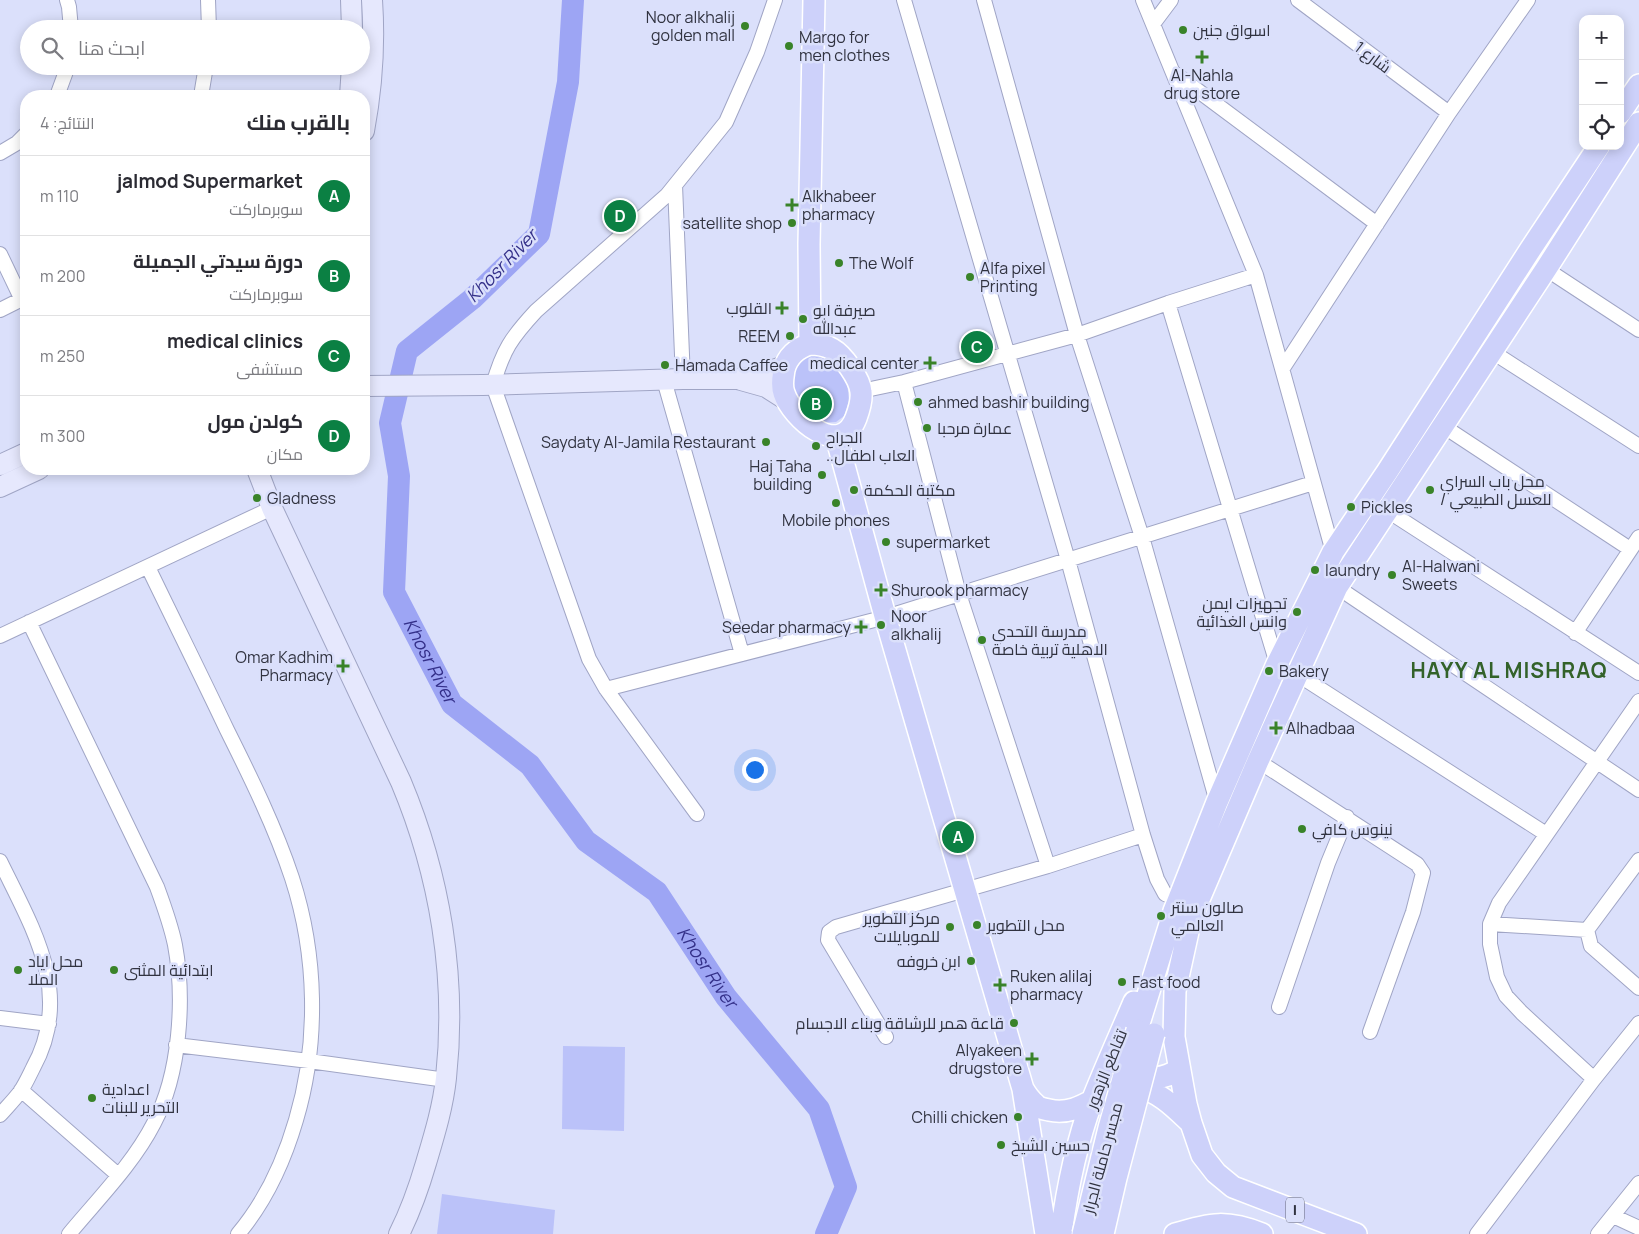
<!DOCTYPE html>
<html lang="ar">
<meta charset="utf-8">
<style>
body{margin:0;font-family:Manrope,Cairo,sans-serif;background:#f7f7f7;color:#2b2b33;direction:rtl}
.controls{position:absolute;right:15px;top:15px;display:grid;overflow:hidden;border-radius:10px;box-shadow:0 2px 12px #0003}
.controls button{width:45px;height:45px;display:grid;place-items:center;padding:0;border:0;border-bottom:1px solid #e1e1e2;background:#fff;color:#2b2b33;font:25px sans-serif}
.you{position:absolute;left:754px;top:769px;width:18px;height:18px;margin:-12px;border:4px solid #fff;border-radius:50%;background:#1a73e8;box-shadow:0 0 0 8px #1a73e833}
.badge{display:grid;place-items:center;width:32px;height:32px;border-radius:50%;background:#0b8043;color:#fff;font-size:16px;font-weight:700}
.pin{position:absolute;translate:-50% -50%;border:2px solid #fff;box-shadow:0 1px 5px #0006}
.list{margin:0;padding:0;list-style:none}
h2{display:flex;justify-content:space-between;align-items:center;height:65px;margin:0;padding:0 20px;font-size:21px}
h2 small{font-size:16px;font-weight:400;color:#7c7c81}
.list li{display:grid;grid-template-columns:32px 1fr auto;gap:15px;align-items:center;box-sizing:border-box;height:80px;padding:0 20px;border-top:1px solid #e1e1e2}
.list b{display:block;font-size:19px;white-space:nowrap}
.list p{margin:0;font-size:16px;white-space:nowrap;color:#7c7c81}
.list em{font-size:16px;font-style:normal;color:#7c7c81}
.icon{flex:none;width:28px;height:28px;fill:none;stroke:currentColor;stroke-width:2;stroke-linecap:round;stroke-linejoin:round}
.map{position:relative;flex:none;width:1639px;height:1234px;overflow:hidden;direction:ltr}
.search{position:absolute;background:#fff;box-shadow:0 2px 12px #0003;left:20px;top:20px;width:350px;height:55px;display:flex;align-items:center;gap:12px;box-sizing:border-box;padding:0 18px;border-radius:28px;color:#7c7c81;font-size:19px}
.panel{position:absolute;background:#fff;box-shadow:0 2px 12px #0003;left:20px;top:90px;width:350px;height:385px;border-radius:20px;direction:rtl}
.map>svg:first-child{display:block}
</style>
<div class="map">
<svg width="1639" height="1234" viewBox="0 0 1639 1234">
<rect width="100%" height="100%" fill="#dbe0fb"/>
<path fill="#bbc2f9" d="M806 354 821 356 836 365 847 381 849 401 844 416 836 422 820 423 791 392 794 363Z
M563 1046 625 1047 624 1131 562 1129Z
M442 1194 555 1210 553 1234H437Z"/>
<g fill="none" stroke-linecap="round" stroke-linejoin="round">
<path stroke="#9da5f4" stroke-width="22" id="s1" d="M573 0 568 82 539 234 472 299 407 351 390 423 399 476 394 592 452 704 530 765 586 841 657 892 726 997 819 1109 846 1187 826 1234"/>
<g stroke="#a0a5c5" stroke-width="16">
<path id="street" d="M67 0 69 7 71 29
M208 0 209 29
M904 0 1068 560 1143 835 1157 879 1165 894 1179 900
M984 0 1077 335 1142 537 1217 802
M1143 0 1256 275 1333 552
M1298 0 1449 113
M1153 24 1171 0
M209 27 230 29
M1173 72 1377 224
M57 96 68 66
M201 96 206 66
M0 153 17 143 26 134
M675 185 683 379
M0 254 22 300
M1546 269 1639 330
M1168 303 1277 664
M0 310 26 297
M1491 351 1639 446
M1283 368 1449 113 1528 0
M664 380 742 654
M904 382 959 594 1048 866
M861 391 904 382 1077 335 1168 303 1256 275
M1443 426 1630 549
M1388 511 1639 673
M148 567C174 621 201 675 227 730 251 778 275 827 292 878 317 955 319 1043 296 1120 284 1161 265 1202 238 1234
M1337 587 1639 790
M29 622 157 887C164 906 171 925 175 945 185 999 180 1074 154 1123 133 1164 98 1199 69 1234
M1575 633 1639 537
M0 636 272 508
M1297 674 1546 834
M606 689 886 617 1313 483
M1258 761 1417 864 1423 873 1413 912 1370 1032
M697 814 606 689 589 659 493 385C503 350 511 338 536 311L667 195 726 122 757 52 775 0
M1639 860 1587 930 1591 946 1639 988
M0 861C33 929 74 994 33 1068 29 1076 25 1085 20 1092 14 1100 7 1107 0 1115
M1490 924 1587 930
M1279 1007 1328 863 1347 817
M0 1018 49 1024
M886 1037 828 940 829 932 836 927 1048 866 1143 835
M176 1045 309 1061 446 1080
M1594 1079 1522 1013 1506 996 1497 977 1490 944V924L1499 903 1639 701
M21 1090 118 1175
M1613 1216 1639 1228
M1477 1234 1594 1079 1639 1023
M1598 1234 1639 1183"/>
</g>
<g stroke="#a0a5c5" stroke-width="22">
<path id="secondary" d="M351 0 352 29
M350 96 352 66
M364 131C372 88 375 43 372 0
M741 380 766 387 788 401
M364 386 483 385 683 379H739L750 378 785 366
M0 465 26 453
M257 469 272 508 401 782C440 875 457 977 446 1078 443 1107 434 1136 426 1163 419 1187 410 1212 399 1234
M0 487 39 469"/>
</g>
<g stroke="#fff" stroke-width="24">
<path id="primary" d="M1620 113 1639 85
M810 344 809 244 814 0
M810 344C818 344 825 345 832 349 843 355 860 379 861 392 862 401 859 410 856 418 840 460 792 418 784 393 781 385 783 377 784 370 787 357 797 348 810 344Z
M836 436 885 616 1023 1089 1046 1234
M1137 1030 1174 911 1217 802 1277 664 1333 552 1387 472 1530 250 1599 146
M1129 1073C1146 1080 1165 1080 1179 1069
M1023 1089C1026 1094 1030 1100 1035 1104 1038 1108 1044 1109 1049 1110 1084 1118 1103 1083 1137 1087 1159 1091 1175 1108 1191 1123
M1061 1234C1067 1189 1076 1144 1092 1101 1105 1068 1120 1035 1134 1002
M1175 1234C1211 1223 1227 1220 1262 1234
M1356 1234 1233 1187 1216 1173 1202 1155 1191 1123 1186 1104 1174 1037 1175 991 1191 918 1258 761 1337 587 1546 269 1639 123"/>
</g>
<use href="#street" stroke="#fff" stroke-width="14"/>
<use href="#secondary" stroke="#e6e8fd" stroke-width="20"/>
<use href="#primary" stroke="#cdd1fa" stroke-width="21"/>
<g stroke="#fff" stroke-width="24" stroke-linecap="butt">
<path id="primary-bridge" d="M1083 1234 1109 1128 1137 1030
M1103 1234 1116 1178 1154 1034"/>
</g>
<use href="#primary-bridge" stroke="#cdd1fa" stroke-width="21"/>
</g>
<g fill="#398329" stroke="#dbe0fb" stroke-width="2">
<circle cx="745" cy="26" r="5"/>
<circle cx="1183" cy="30" r="5"/>
<circle cx="789" cy="46" r="5"/>
<path d="M1199.5 49.5h5v5h5v5h-5v5h-5v-5h-5v-5h5z"/>
<path d="M789.5 197.5h5v5h5v5h-5v5h-5v-5h-5v-5h5z"/>
<circle cx="792" cy="223" r="5"/>
<circle cx="839" cy="263" r="5"/>
<circle cx="970" cy="277" r="5"/>
<path d="M779.5 300.5h5v5h5v5h-5v5h-5v-5h-5v-5h5z"/>
<circle cx="803" cy="319" r="5"/>
<circle cx="790" cy="336" r="5"/>
<path d="M927.5 355.5h5v5h5v5h-5v5h-5v-5h-5v-5h5z"/>
<circle cx="665" cy="365" r="5"/>
<circle cx="918" cy="402" r="5"/>
<circle cx="927" cy="428" r="5"/>
<circle cx="766" cy="442" r="5"/>
<circle cx="816" cy="446" r="5"/>
<circle cx="822" cy="475" r="5"/>
<circle cx="854" cy="490" r="5"/>
<circle cx="1430" cy="490" r="5"/>
<circle cx="257" cy="498" r="5"/>
<circle cx="836" cy="503" r="5"/>
<circle cx="1351" cy="507" r="5"/>
<circle cx="886" cy="542" r="5"/>
<circle cx="1315" cy="570" r="5"/>
<circle cx="1392" cy="575" r="5"/>
<path d="M878.5 582.5h5v5h5v5h-5v5h-5v-5h-5v-5h5z"/>
<circle cx="1297" cy="612" r="5"/>
<circle cx="881" cy="625" r="5"/>
<path d="M858.5 619.5h5v5h5v5h-5v5h-5v-5h-5v-5h5z"/>
<circle cx="982" cy="640" r="5"/>
<path d="M340.5 658.5h5v5h5v5h-5v5h-5v-5h-5v-5h5z"/>
<circle cx="1269" cy="671" r="5"/>
<path d="M1273.5 720.5h5v5h5v5h-5v5h-5v-5h-5v-5h5z"/>
<circle cx="1302" cy="829" r="5"/>
<circle cx="1161" cy="916" r="5"/>
<circle cx="977" cy="925" r="5"/>
<circle cx="950" cy="927" r="5"/>
<circle cx="971" cy="961" r="5"/>
<circle cx="18" cy="970" r="5"/>
<circle cx="114" cy="970" r="5"/>
<circle cx="1122" cy="982" r="5"/>
<path d="M997.5 977.5h5v5h5v5h-5v5h-5v-5h-5v-5h5z"/>
<circle cx="1014" cy="1023" r="5"/>
<path d="M1029.5 1051.5h5v5h5v5h-5v5h-5v-5h-5v-5h5z"/>
<circle cx="92" cy="1098" r="5"/>
<circle cx="1018" cy="1117" r="5"/>
<circle cx="1001" cy="1145" r="5"/>
</g>
<g text-anchor="middle" stroke-width="5" stroke-linejoin="round" paint-order="stroke">
<rect fill="#dbe0fb" stroke="#646778" stroke-width="1" x="1286" y="1197.5" width="18" height="25" rx="4"/>
<g font-size="15" font-weight="bold" fill="#313340">
<text x="1295" y="1215">١</text>
</g>
<g font-size="16" fill="#313340" stroke="#dbe0fb" text-anchor="start">
<text x="735" y="23" text-anchor="end">Noor alkhalij<tspan x="735" dy="18">golden mall</tspan></text>
<text x="1193" y="36">اسواق جنين</text>
<text x="799" y="43">Margo for<tspan x="799" dy="18">men clothes</tspan></text>
<text x="1202" y="81" text-anchor="middle">Al-Nahla<tspan x="1202" dy="18">drug store</tspan></text>
<text x="802" y="202">Alkhabeer<tspan x="802" dy="18">pharmacy</tspan></text>
<text x="782" y="229" text-anchor="end">satellite shop</text>
<text x="849" y="269">The Wolf</text>
<text x="980" y="274">Alfa pixel<tspan x="980" dy="18">Printing</tspan></text>
<text x="772" y="314" text-anchor="end">القلوب</text>
<text x="813" y="316">صيرفة ابو<tspan x="813" dy="18">عبدالله</tspan></text>
<text x="780" y="342" text-anchor="end">REEM</text>
<text x="919" y="369" text-anchor="end">medical center</text>
<text x="675" y="371">Hamada Caffee</text>
<text x="928" y="408">ahmed bashir building</text>
<text x="937" y="434">عمارة مرحبا</text>
<text x="826" y="443">الجراح<tspan x="826" dy="18">..العاب اطفال</tspan></text>
<text x="756" y="448" text-anchor="end">Saydaty Al-Jamila Restaurant</text>
<text x="812" y="472" text-anchor="end">Haj Taha<tspan x="812" dy="18">building</tspan></text>
<text x="1440" y="487">محل باب السراي<tspan x="1440" dy="18">/ للعسل الطبيعي</tspan></text>
<text x="864" y="496">مكتبة الحكمة</text>
<text x="267" y="504">Gladness</text>
<text x="1361" y="513">Pickles</text>
<text x="836" y="526" text-anchor="middle">Mobile phones</text>
<text x="896" y="548">supermarket</text>
<text x="1402" y="572">Al-Halwani<tspan x="1402" dy="18">Sweets</tspan></text>
<text x="1325" y="576">laundry</text>
<text x="891" y="596">Shurook pharmacy</text>
<text x="1287" y="609" text-anchor="end">تجهيزات ايمن<tspan x="1287" dy="18">وانس الغذائية</tspan></text>
<text x="891" y="622">Noor<tspan x="891" dy="18">alkhalij</tspan></text>
<text x="851" y="633" text-anchor="end">Seedar pharmacy</text>
<text x="992" y="637">مدرسة التحدي<tspan x="992" dy="18">الاهلية تربية خاصة</tspan></text>
<text x="333" y="663" text-anchor="end">Omar Kadhim<tspan x="333" dy="18">Pharmacy</tspan></text>
<text x="1279" y="677">Bakery</text>
<text x="1286" y="734">Alhadbaa</text>
<text x="1312" y="835">نينوس كافي</text>
<text x="1171" y="913">صالون سنتر<tspan x="1171" dy="18">العالمي</tspan></text>
<text x="940" y="924" text-anchor="end">مركز التطوير<tspan x="940" dy="18">للموبايلات</tspan></text>
<text x="987" y="931">محل التطوير</text>
<text x="28" y="967">محل اياد<tspan x="28" dy="18">الملا</tspan></text>
<text x="961" y="967" text-anchor="end">ابن خروفه</text>
<text x="124" y="976">ابتدائية المثنى</text>
<text x="1010" y="982">Ruken alilaj<tspan x="1010" dy="18">pharmacy</tspan></text>
<text x="1132" y="988">Fast food</text>
<text x="1004" y="1029" text-anchor="end">قاعة همر للرشاقة وبناء الاجسام</text>
<text x="1022" y="1056" text-anchor="end">Alyakeen<tspan x="1022" dy="18">drugstore</tspan></text>
<text x="102" y="1095">اعدادية<tspan x="102" dy="18">التحرير للبنات</tspan></text>
<text x="1008" y="1123" text-anchor="end">Chilli chicken</text>
<text x="1011" y="1151">حسين الشيخ</text>
</g>
<g font-size="16" fill="#313340" stroke="#dbe0fb">
<text transform="translate(1373 57) rotate(37)" y="6">شارع 1</text>
<text transform="translate(1106 1069) rotate(-68)" y="6">تقاطع الزهور</text>
<text transform="translate(1102 1158) rotate(-75)" y="6">مجسر حاملة الجرار</text>
</g>
<g font-size="18" font-style="italic" fill="#343089" stroke="#dbe0fb">
<text transform="translate(502 266) rotate(-46)" y="6">Khosr River</text>
<text dy="6" stroke="none"><textPath href="#s1" startOffset="735">Khosr River</textPath></text>
<text dy="6" stroke="none"><textPath href="#s1" startOffset="1155">Khosr River</textPath></text>
</g>
<g font-size="21" font-weight="bold" letter-spacing="1" fill="#33622a" stroke="#dbe0fb">
<text x="1509" y="678">HAYY AL MISHRAQ</text>
</g>
</g>
</svg>
<div class="controls">
<button>+</button>
<button>−</button>
<button><svg class="icon" aria-label="locate" viewBox="0 0 24 24"><circle cx="12" cy="12" r="6"/><path d="M12 2v4M12 18v4M2 12h4M18 12h4"/></svg></button>
</div>
<div class="you"></div>
<div class="pin badge" style="left:958px;top:837px">A</div>
<div class="pin badge" style="left:816px;top:404px">B</div>
<div class="pin badge" style="left:977px;top:347px">C</div>
<div class="pin badge" style="left:620px;top:216px">D</div>
<div class="search"><svg class="icon" aria-label="search" viewBox="0 0 24 24"><circle cx="10" cy="10" r="6"/><path d="M15 15l6 6"/></svg>ابحث هنا</div>
<section class="panel">
<h2>بالقرب منك<small>النتائج: 4</small></h2>
<ul class="list">
<li><span class="badge">A</span><div><b>jalmod Supermarket</b><p>سوبرماركت</p></div><em>110 m</em></li>
<li><span class="badge">B</span><div><b>دورة سيدتي الجميلة</b><p>سوبرماركت</p></div><em>200 m</em></li>
<li><span class="badge">C</span><div><b>medical clinics</b><p>مستشفى</p></div><em>250 m</em></li>
<li><span class="badge">D</span><div><b>كولدن مول</b><p>مكان</p></div><em>300 m</em></li>
</ul>
</section>
</div>
